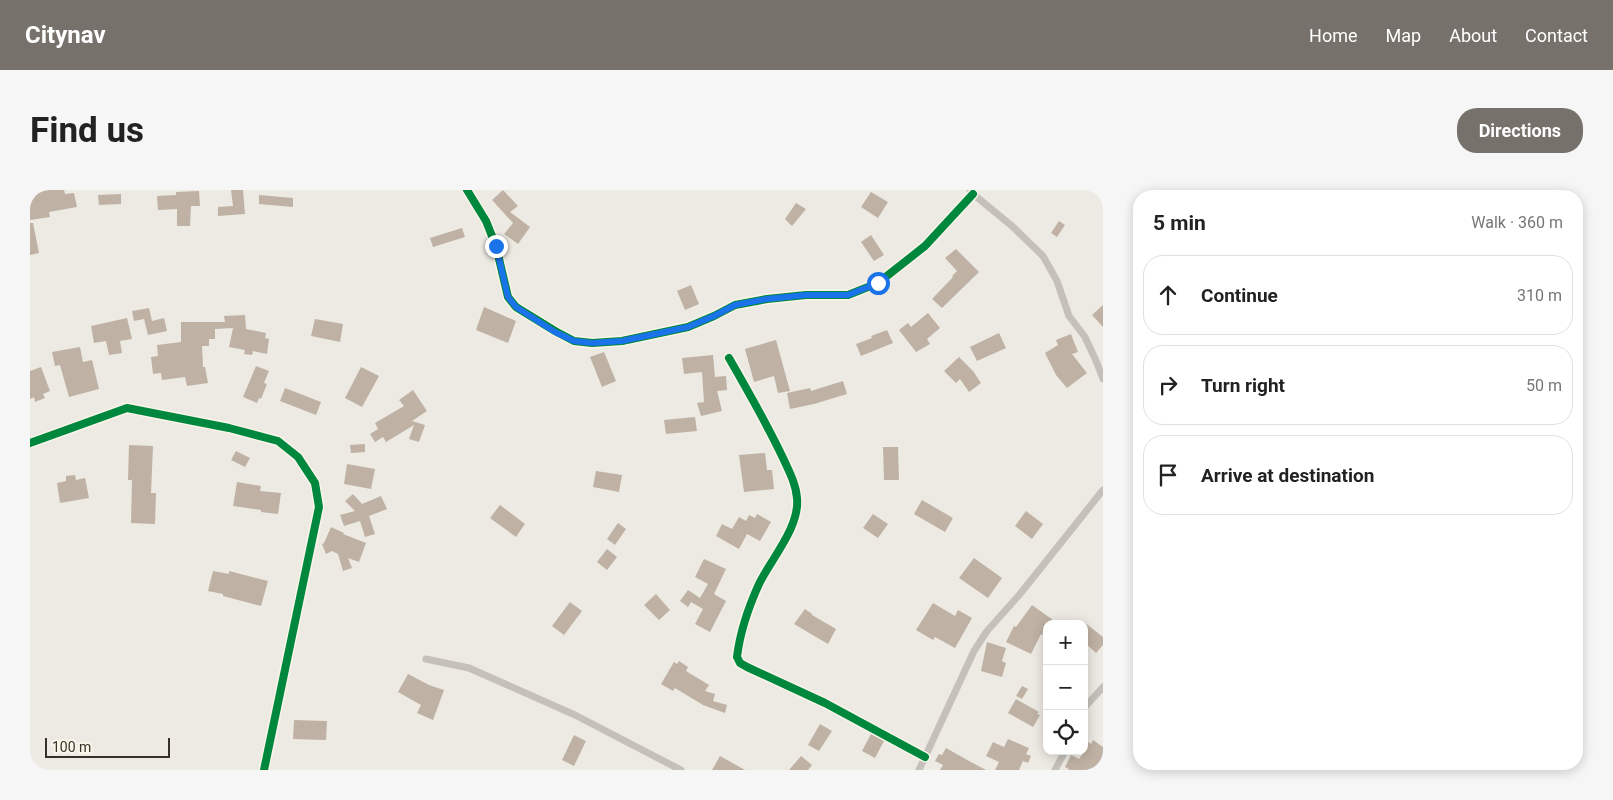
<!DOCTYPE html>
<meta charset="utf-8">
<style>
body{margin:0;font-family:Roboto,sans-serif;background:#f6f6f6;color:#222}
.controls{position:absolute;right:15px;bottom:15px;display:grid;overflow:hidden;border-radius:10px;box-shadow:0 2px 12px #0003}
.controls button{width:45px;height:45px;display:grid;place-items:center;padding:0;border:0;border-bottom:1px solid #e0e0e0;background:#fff;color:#222;font:25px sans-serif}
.scale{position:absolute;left:15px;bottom:12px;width:125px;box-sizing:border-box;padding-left:5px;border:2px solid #363029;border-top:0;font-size:14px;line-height:18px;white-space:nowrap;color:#363029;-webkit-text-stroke:4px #f9f5e9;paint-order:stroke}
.stop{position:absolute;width:15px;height:15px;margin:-11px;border:4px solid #1a73e8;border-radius:50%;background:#fff}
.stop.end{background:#1a73e8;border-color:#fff;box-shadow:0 1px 5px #0008}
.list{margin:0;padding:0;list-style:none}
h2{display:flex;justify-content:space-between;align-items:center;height:65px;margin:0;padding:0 20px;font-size:21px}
h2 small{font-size:16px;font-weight:400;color:#767676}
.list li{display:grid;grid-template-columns:32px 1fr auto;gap:15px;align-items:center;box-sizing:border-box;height:80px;margin:0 10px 10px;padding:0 10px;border:1px solid #e0e0e0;border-radius:20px}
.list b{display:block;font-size:19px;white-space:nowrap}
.list em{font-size:16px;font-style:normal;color:#767676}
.icon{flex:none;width:28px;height:28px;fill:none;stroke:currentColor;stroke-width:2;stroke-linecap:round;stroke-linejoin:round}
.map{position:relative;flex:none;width:1073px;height:580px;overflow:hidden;border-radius:20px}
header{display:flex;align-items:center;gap:30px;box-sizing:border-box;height:70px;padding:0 25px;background:#76716a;color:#fff}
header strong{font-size:24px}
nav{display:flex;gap:28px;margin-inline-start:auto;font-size:18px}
.intro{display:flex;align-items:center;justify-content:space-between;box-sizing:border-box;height:120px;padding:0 30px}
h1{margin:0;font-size:35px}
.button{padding:12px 22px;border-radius:20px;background:#76716a;color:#fff;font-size:18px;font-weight:700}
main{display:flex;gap:30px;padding:0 30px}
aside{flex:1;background:#fff;border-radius:20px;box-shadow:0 2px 12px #0003}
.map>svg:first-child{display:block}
</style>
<header>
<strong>Citynav</strong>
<nav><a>Home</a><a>Map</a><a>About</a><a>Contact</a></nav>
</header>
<div class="intro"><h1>Find us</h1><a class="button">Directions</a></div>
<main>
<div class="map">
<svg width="1073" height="580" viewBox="0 0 1073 580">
<rect width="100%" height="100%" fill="#eceae2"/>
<path fill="#bfb2a4" d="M0 0H34L35 4 44 3 47 17 19 22 20 27 0 30Z
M201 0H213L215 24 188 26V17L203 16Z
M473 0 488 16 480 22 500 37 488 54 474 44 483 33 462 10Z
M169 1 170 16H161L160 36H147V19L128 20 127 6 146 5V2Z
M841 2 858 12 848 28 831 17Z
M91 4V14L69 15 68 5Z
M229 5 263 8V17L229 14Z
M766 13 776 19 762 36 755 29Z
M1029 31 1035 35 1027 47 1021 43Z
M0 33H3L9 63 0 65Z
M432 38 435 47 403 57 400 48Z
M841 45 854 65 844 71 831 52Z
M926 59 949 82 912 118 902 109 923 87 922 86 927 81 915 68Z
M661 95 669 114 655 120 647 101Z
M1073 115V137L1062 125Z
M454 117 486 131 478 153 446 140Z
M119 118 122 131 134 128 137 141 118 145 114 129 104 131 102 121Z
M898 123 910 138 897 149 900 154 886 162 869 140 878 133 881 137Z
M215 125 216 139 236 143 235 148 239 149 237 164 223 161 222 165 214 164 215 160 199 157 203 138 185 139V149H179V156H172L173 177H175L178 193 157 196 155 187 132 190 131 183 123 184 121 167 128 166 127 155 151 152V132H195L194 126Z
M97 128 102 149 90 151 92 163 79 165 76 151 64 153 61 136Z
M285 129 313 134 310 152 281 146Z
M857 140 863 153 831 166 826 154 842 148 841 146Z
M969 143 976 158 947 171 940 157Z
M1041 144 1048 162 1042 164 1057 183 1037 198 1026 185 1015 163 1028 155 1026 150Z
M746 150 760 201 748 203 744 186 724 192 715 159Z
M50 157 53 172 62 170 69 199 39 207 30 175 25 176 22 162Z
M574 162 586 191 572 197 560 167Z
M683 165 685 187 696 186 697 200 687 201 692 221 671 226 667 213 674 212 672 182 654 184 652 168Z
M929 167 943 181 951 193 939 202 930 189 926 193 914 181Z
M226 176 239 181 234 193 237 194 231 209 229 208 227 213 213 207Z
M11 177 20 201 13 204 15 208 5 212 4 207 0 209V181Z
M331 177 349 186 332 217 315 208Z
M813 191 817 204 784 214 760 219 757 203 780 198 781 201Z
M255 198 291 212 286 225 250 211Z
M383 200 397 221 382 231 395 235 389 252 379 249 384 235 356 252 353 247 345 252 340 244 348 239 345 233 374 216 369 210Z
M665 227 667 241 636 244 634 230Z
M335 254V262L321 263 320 255Z
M99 255 123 256 121 303H126L125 334 101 333 102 290H98Z
M853 257H868L869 290H854Z
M206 261 220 268 215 277 201 270Z
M735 263 737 280H742L744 299 714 302 709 265Z
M317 274 345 279 341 299 314 294Z
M566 281 592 285 589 302 563 297Z
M45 285 46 290 55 288 59 308 30 313 27 293 36 291V286Z
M207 292 231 296 230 301 251 303 248 324 231 322V320L203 316Z
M323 304 332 314 351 306 357 319 339 326 345 344 335 347 330 331 314 336 310 325 325 321 315 311Z
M892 310 923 328 915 342 884 324Z
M470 315 495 334 486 347 460 328Z
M996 321 1013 334 1002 349 985 336Z
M727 324 741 332 730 351 717 344 709 359 686 346 692 334 702 339 709 327 716 331 719 325 725 328Z
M843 324 858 334 848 348 833 338Z
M588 333 596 339 585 355 577 349Z
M301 337 314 343 313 344 336 353 329 372 318 368 322 378 313 381 308 364 302 361 296 364 292 354 294 353Z
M577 359 587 367 577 380 567 372Z
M944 368 972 388 958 408 929 388Z
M674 369 696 379 684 404 696 411 680 442 665 434 673 419 661 412 658 417 650 411 658 400 670 408 678 394 665 387Z
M183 381 199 384V381L238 391 231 416 193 406V404L178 401Z
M626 404 640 420 629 430 614 415Z
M540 412 552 421 534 445 522 436Z
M903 413 925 426 928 420 942 428 925 458 905 447 903 450 886 440Z
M1002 415 1023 430 1020 434H1017V438L1012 445 1011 444 1001 464 976 452 984 436 986 437Z
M775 419 782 424V425L806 439 798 454 764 434Z
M1054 432 1073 447V455L1066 463 1054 452Z
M957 452 976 458 972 471 976 473 972 487 951 481Z
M649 471 658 477 656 481 679 495 675 501 685 504 683 511 697 515 695 523 673 515 645 498 643 501 631 494 644 472 647 474Z
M378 484 399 495 414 500 403 530 387 523 391 515 368 502Z
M992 496 998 499 992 509 986 506Z
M986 509 1009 522 1007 524 1010 525 1003 537 978 523Z
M264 530 297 531 296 550 263 549Z
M790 534 802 541 789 561 778 555Z
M841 544 854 551 845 568 832 561Z
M544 545 556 551 544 576 532 570Z
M978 549 999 558 996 564 1001 566 998 573 993 571 989 580H965L969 572 956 566 963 552 974 557Z
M1063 550 1073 557V573L1068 580H1040L1035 577 1041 565 1049 569 1054 562V557L1058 552 1061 554Z
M916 558 939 571 956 580H910L913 575 905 571 909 564 912 565Z
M690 566 715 580H682Z
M771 566 782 575 778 580H759Z"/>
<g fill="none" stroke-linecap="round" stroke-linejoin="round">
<path stroke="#c5c1ba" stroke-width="7" d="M437 0 456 31 466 56 478 107 486 117 525 141 544 151 562 153 592 151 658 137 684 126 705 115 737 109 776 105H818L848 93 895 56 943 4
M940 0 943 4 982 36 1013 66 1027 91 1039 126 1055 147 1067 173 1073 189
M699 168C718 201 737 234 753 268 759 281 766 294 767 308 770 337 741 369 729 394 719 416 710 442 707 467L710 473 717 477 795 513 895 567
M0 253 97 218 199 238 248 251 268 267 285 293 289 317 234 580
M396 469 439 478 545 525 651 580
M1054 518 1073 497
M889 580 944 461 957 441 990 404 1073 300
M1025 580 1035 561"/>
<g stroke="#f9f5e9" stroke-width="11">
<path id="cycleway" d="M437 0 456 31 466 56 478 107 486 117 525 141 544 151 562 153 592 151 658 137 684 126 705 115 737 109 776 105H818L848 93 895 56 943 4
M699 168C718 201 737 234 753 268 759 281 766 294 767 308 770 337 741 369 729 394 719 416 710 442 707 467L710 473 717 477 795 513 895 567
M0 253 97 218 199 238 248 251 268 267 285 293 289 317 234 580"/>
</g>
<use href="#cycleway" stroke="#00873e" stroke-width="8"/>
</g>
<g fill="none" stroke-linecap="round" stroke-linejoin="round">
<path stroke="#1a73e8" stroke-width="6" d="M466 56 478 107 486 117 525 142 544 151 562 153 592 151 658 137 684 126 705 115 737 109 776 105H818L848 93"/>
</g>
</svg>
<div class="controls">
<button>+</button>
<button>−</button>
<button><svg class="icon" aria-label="locate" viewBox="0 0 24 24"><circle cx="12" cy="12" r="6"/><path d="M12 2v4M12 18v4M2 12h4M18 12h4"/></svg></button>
</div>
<div class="scale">100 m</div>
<div class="stop" style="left:848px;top:93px"></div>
<div class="stop end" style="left:466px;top:56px"></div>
</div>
<aside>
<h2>5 min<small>Walk · 360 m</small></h2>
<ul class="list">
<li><svg class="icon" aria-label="ahead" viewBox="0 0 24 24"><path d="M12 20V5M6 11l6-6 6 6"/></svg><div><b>Continue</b></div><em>310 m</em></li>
<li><svg class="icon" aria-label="right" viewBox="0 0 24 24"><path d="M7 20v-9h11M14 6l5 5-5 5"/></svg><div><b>Turn right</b></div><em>50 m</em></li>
<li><svg class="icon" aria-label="arrive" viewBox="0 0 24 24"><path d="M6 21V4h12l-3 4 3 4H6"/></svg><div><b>Arrive at destination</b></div></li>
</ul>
</aside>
</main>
